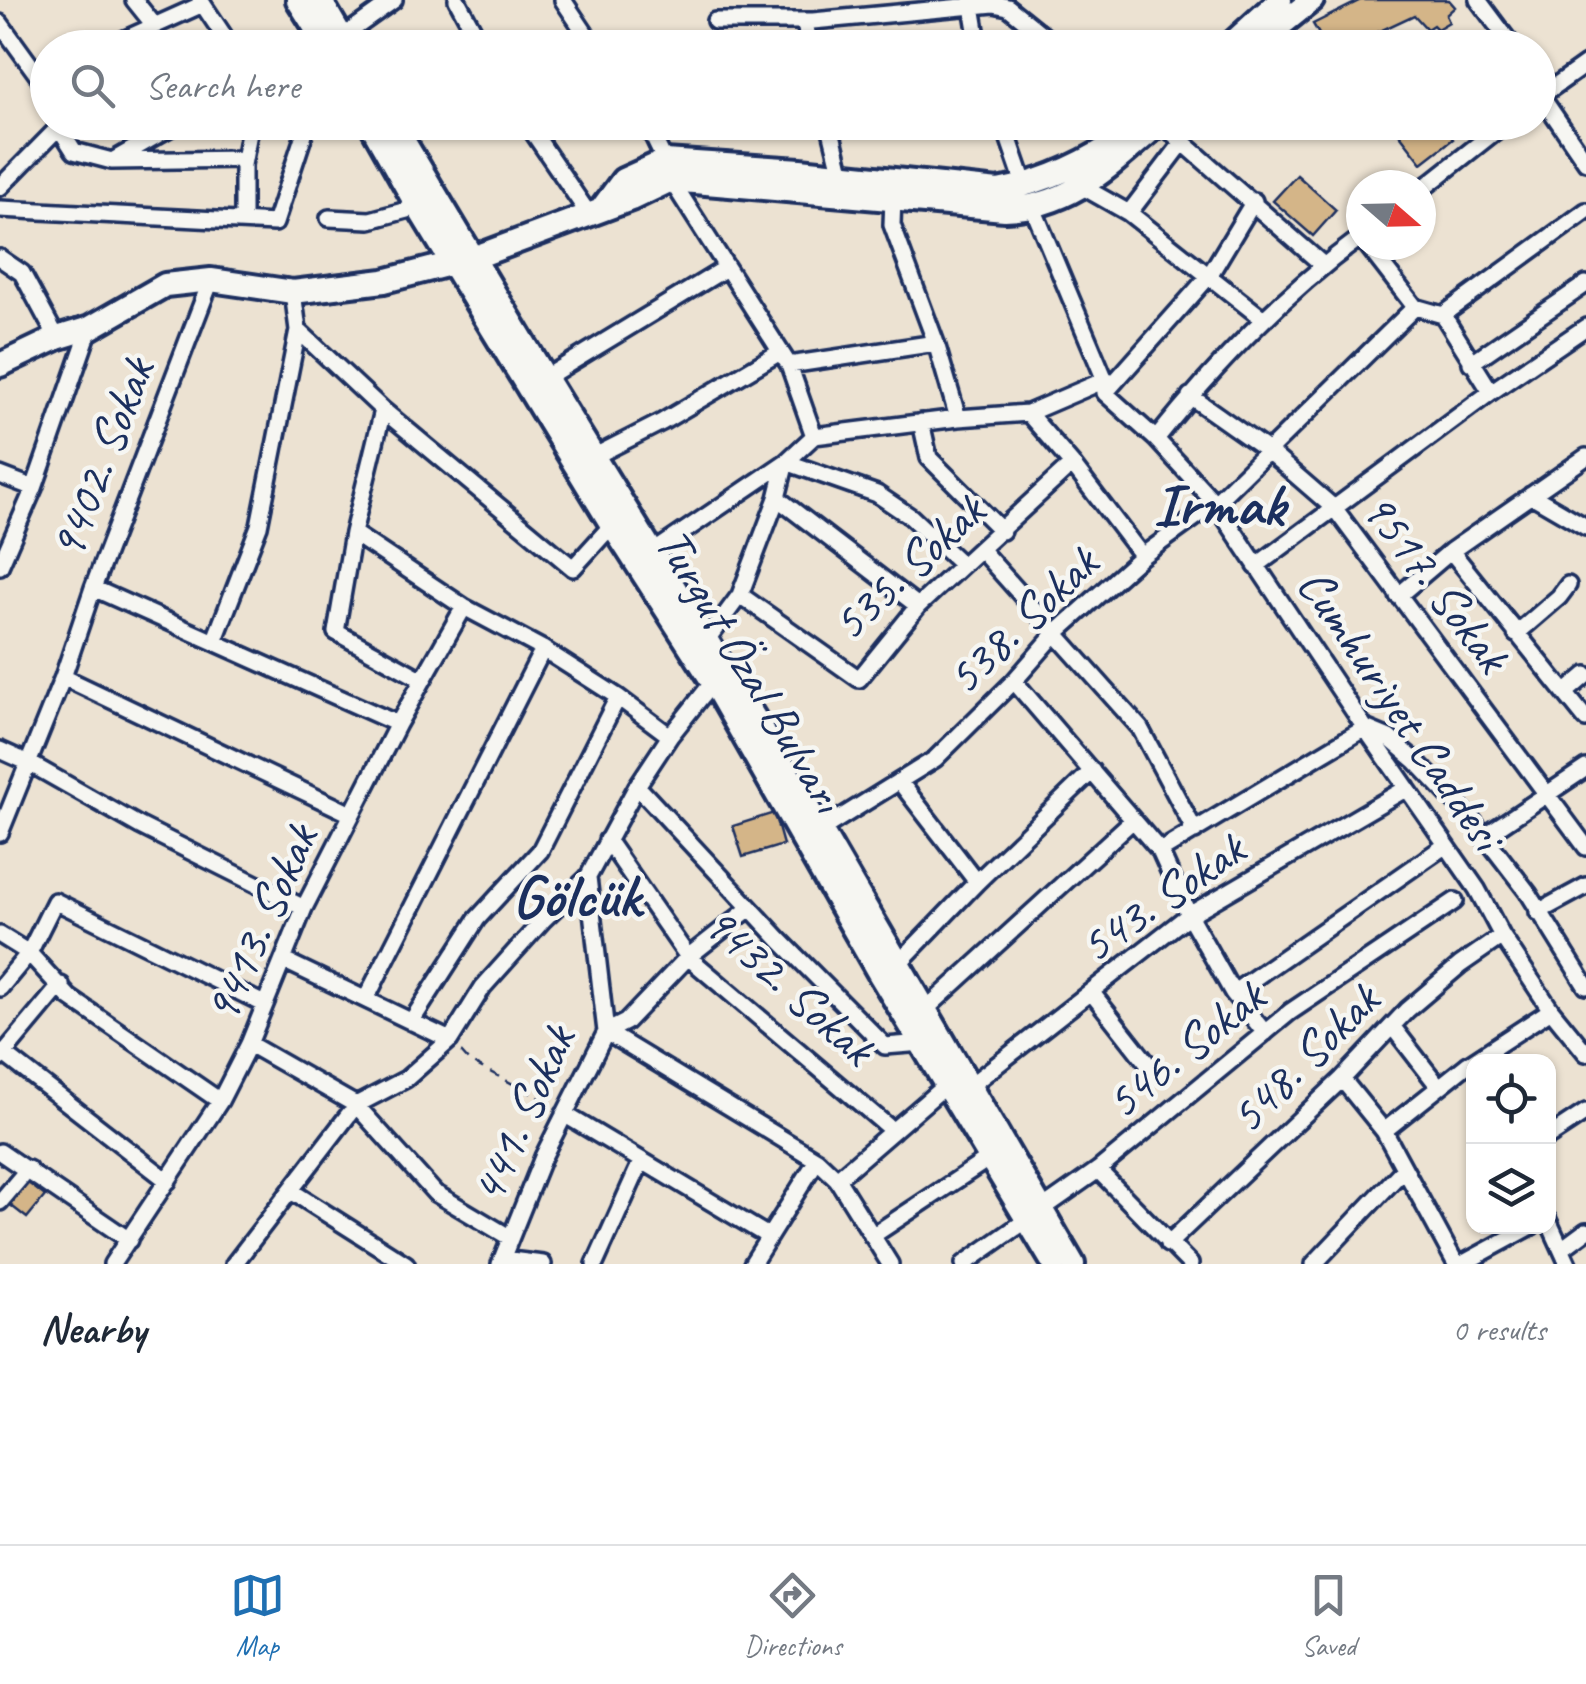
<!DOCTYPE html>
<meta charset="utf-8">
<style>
body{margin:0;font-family:Caveat,sans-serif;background:#f6f6f7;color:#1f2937}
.controls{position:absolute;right:30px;bottom:30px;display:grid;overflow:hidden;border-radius:20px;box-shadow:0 2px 8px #0004}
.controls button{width:90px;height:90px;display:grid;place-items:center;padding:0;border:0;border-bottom:2px solid #e0e1e3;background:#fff;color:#1f2937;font:50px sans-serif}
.compass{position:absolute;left:1346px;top:170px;width:90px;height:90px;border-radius:50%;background:#fff;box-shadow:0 2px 8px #0004;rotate:110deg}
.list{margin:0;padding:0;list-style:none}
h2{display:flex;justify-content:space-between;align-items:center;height:130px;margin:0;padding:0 40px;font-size:42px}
h2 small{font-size:32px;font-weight:400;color:#747a83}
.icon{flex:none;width:55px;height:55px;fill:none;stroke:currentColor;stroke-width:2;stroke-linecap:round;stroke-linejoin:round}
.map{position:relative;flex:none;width:1586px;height:1264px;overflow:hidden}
.search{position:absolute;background:#fff;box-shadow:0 2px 8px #0004;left:30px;right:30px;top:30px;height:110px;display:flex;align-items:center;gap:25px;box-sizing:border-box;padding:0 35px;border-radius:55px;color:#747a83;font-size:38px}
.sheet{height:280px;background:#fff}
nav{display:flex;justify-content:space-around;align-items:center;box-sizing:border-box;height:140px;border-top:2px solid #e0e1e3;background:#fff;font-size:28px;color:#747a83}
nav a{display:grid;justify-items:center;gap:5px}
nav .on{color:#1f6fb2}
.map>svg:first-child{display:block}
</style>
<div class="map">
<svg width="1586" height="1264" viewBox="0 0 1586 1264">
<rect width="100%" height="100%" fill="#ece2d2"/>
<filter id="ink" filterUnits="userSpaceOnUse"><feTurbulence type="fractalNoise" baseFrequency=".01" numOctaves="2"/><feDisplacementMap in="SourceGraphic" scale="20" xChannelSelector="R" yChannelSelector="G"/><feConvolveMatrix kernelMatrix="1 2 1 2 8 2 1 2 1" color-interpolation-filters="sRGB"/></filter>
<g filter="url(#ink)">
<path fill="#d4b588" stroke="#1b2f5e" stroke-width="2.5" d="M1361 0H1449L1455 7 1446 15 1449 22 1437 29 1433 25 1427 29 1414 15 1344 48H1327L1313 24Z
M1390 122H1440L1453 139 1422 163Z
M1297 175 1336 210 1313 236 1273 201Z
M774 813 783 845 743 857 733 826Z
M27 1182 45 1196 27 1218 9 1204Z"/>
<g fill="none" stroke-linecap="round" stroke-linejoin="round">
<g stroke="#1b2f5e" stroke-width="22">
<path id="street" d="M134 0 154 25
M200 0 232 48
M457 0 483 48
M563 0 595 48
M971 0 979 48
M1478 0 1514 48
M715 21H813L994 4 1008 7 1059 48
M804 21 811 48
M0 23 39 77 48 98
M338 40 394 0
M105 48 203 4
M1538 86 1541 96 1586 162
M1538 98 1586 64
M526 122 588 213
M646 122 665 161
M829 122 842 175
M1003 122 1025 186
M1161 123 1323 265
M59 127 74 151 112 161 244 159
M114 160 180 122
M0 187 59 127 57 122
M1083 187 1129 213 1262 318
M1421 190 1507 122
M893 198 892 225 936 343 958 418
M1033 208 1105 380V393L1156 439 1215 503 1365 728 1477 889 1502 936 1551 1010 1586 1053
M0 209 275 223 308 122
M1129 213 1183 142
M329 218 370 220 418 207
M243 220V165L251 122
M1367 245 1415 307 1443 315 1491 392
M0 258 22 273 57 338
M1443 315 1586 211
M298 330 383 410 573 568 612 525
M1471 363 1586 284
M789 365 936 343
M545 378 726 268
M1105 393 1209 276 1254 201
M1190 396 1268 451 1335 509 1586 847
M383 410 353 533 464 607 543 649 618 697 670 736
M1028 413 1072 464 1142 556
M921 422 929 458 1002 531
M814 436 958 418 1028 413 1105 380
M1156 439C1217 363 1282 295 1361 237
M593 457 662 422 780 352
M0 475 34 488
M1531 495 1586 527
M777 498 918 606
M353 533 336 632 423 680
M981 550 1140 728 1195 831
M1451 551 1586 719
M652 553 786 462 814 436 789 365 671 180
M0 566 34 488 90 328
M1256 566 1491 392 1586 327
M93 588 398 724
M740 595 859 679 918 606 1072 464
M1398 596 1451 551 1586 457
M1516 634 1559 597 1568 585
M706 641 740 595 777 498 786 462 877 494 911 517 961 564
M214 642 259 526 298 330 293 292
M63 677 351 814
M1014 681 1160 851 1189 915 1233 993 1446 845
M1565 693 1586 675
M0 750 29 763 140 826 304 908
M900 782 977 882
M637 786 780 940 885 1046 923 1043
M819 831 935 759 1014 681 1056 633 1142 556 1215 503 1415 307
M0 833 63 677 93 588 211 280
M1483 837 1586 768
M607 840 688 957 893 1131
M1160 851 1365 728 1389 738 1416 761 1472 820 1529 894 1586 986
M1538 912 1586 886
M0 935 29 953 69 997 220 1101
M283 960 450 1040
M898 964 977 882 1092 771
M0 988 29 953 55 901 264 1004
M1092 993 1151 1068
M1233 993 1265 1033
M366 999 543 649
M925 1010 1133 820
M411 1022 477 919 540 851 618 697
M1392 1026 1439 1087
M606 1032 817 1160 837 1179 890 1264
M606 1032 626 1022 688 957 750 908
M249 1044 356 1105 435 1193 509 1237
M3 1053 168 1181
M0 1058 61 985
M1342 1079 1384 1131 1456 1264
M971 1085 1189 915 1407 788
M564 1114 768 1236
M1384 1131 1467 1065 1551 1010
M1548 1137 1586 1112
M0 1152 129 1240
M1098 1170 1190 1264
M837 1179 947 1084
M291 1191 406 1264
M0 1202 28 1169
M1548 1220 1568 1264
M872 1236 988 1159
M1168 1244 1342 1079 1407 1010 1460 965 1502 936
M1563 1248 1586 1231
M502 1259 543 1264
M112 1264 220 1101 249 1044 304 908 398 724 464 607
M234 1264 356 1105 406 1079 450 1040 483 987 544 919 588 877 637 786 670 736 713 682
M500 1264 543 1157 606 1032 588 877
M595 1264 641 1162
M752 1264 817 1160
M964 1264 1098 1170 1290 1012 1455 901
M1314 1264 1403 1170
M1462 1264 1532 1226"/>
</g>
<g stroke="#1b2f5e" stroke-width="30">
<path id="secondary" d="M298 0 328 48
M320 0 348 48
M1227 48 1280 0
M1252 48 1312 0
M370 122 418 207 612 525 713 682 879 973 1054 1264
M392 122 545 378 771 745 1073 1264
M603 207 623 180 665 161 800 170 998 191C1046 182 1087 163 1127 135
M0 365 57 338 90 328 165 285 211 280 293 292 384 281 473 258 631 199 671 180 1005 209C1073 207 1111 164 1161 122"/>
</g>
<path stroke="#1b2f5e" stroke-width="2.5" stroke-dasharray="10 8" stroke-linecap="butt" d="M461 1052 469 1061 553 1105"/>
<use href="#street" stroke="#f6f6f2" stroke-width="15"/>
<use href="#secondary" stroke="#f6f6f2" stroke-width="22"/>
</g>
</g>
<g text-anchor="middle" stroke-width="9" stroke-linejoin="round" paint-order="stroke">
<g font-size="50" fill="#1b2f5e" stroke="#f6f6f2">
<text transform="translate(100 458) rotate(-69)" y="18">9402. Sokak</text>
<text transform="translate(907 566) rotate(-43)" y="18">535. Sokak</text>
<text transform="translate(1437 581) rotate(53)" y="18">9517. Sokak</text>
<text transform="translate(1021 619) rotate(-44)" y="18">538. Sokak</text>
<text transform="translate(752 669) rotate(59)" y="18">Turgut Özal Bulvarı</text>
<text transform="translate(1402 708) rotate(56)" y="18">Cumhuriyet Caddesi</text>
<text transform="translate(1161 896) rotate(-35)" y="18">543. Sokak</text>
<text transform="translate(259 923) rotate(-66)" y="18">9413. Sokak</text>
<text transform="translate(790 984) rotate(42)" y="18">9432. Sokak</text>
<text transform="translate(1184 1048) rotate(-39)" y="18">546. Sokak</text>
<text transform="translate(1303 1057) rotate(-45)" y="18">548. Sokak</text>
<text transform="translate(521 1114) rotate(-66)" y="18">441. Sokak</text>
</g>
<g font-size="60" font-weight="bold" fill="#1b2f5e" stroke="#f6f6f2">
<text x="1219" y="525">Irmak</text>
<text x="576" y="916">Gölcük</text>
</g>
</g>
</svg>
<div class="controls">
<button><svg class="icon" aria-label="locate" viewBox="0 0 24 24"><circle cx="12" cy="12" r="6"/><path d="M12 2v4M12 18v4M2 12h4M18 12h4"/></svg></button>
<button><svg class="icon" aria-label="layers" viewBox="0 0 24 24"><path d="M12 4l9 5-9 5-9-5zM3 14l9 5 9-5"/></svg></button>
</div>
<svg class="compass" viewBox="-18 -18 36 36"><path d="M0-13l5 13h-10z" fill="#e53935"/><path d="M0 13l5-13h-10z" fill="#747a83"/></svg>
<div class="search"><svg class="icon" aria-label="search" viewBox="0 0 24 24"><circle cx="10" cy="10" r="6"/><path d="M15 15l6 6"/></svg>Search here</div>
</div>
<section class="sheet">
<h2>Nearby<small>0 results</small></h2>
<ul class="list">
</ul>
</section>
<nav>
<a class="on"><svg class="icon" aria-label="map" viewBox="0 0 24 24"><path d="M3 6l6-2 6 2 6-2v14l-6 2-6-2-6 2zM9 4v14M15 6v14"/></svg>Map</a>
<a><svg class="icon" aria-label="directions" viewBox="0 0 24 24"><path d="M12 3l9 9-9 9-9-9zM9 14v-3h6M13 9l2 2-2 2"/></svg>Directions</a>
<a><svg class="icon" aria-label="saved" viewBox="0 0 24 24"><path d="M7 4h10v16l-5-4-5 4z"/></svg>Saved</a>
</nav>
